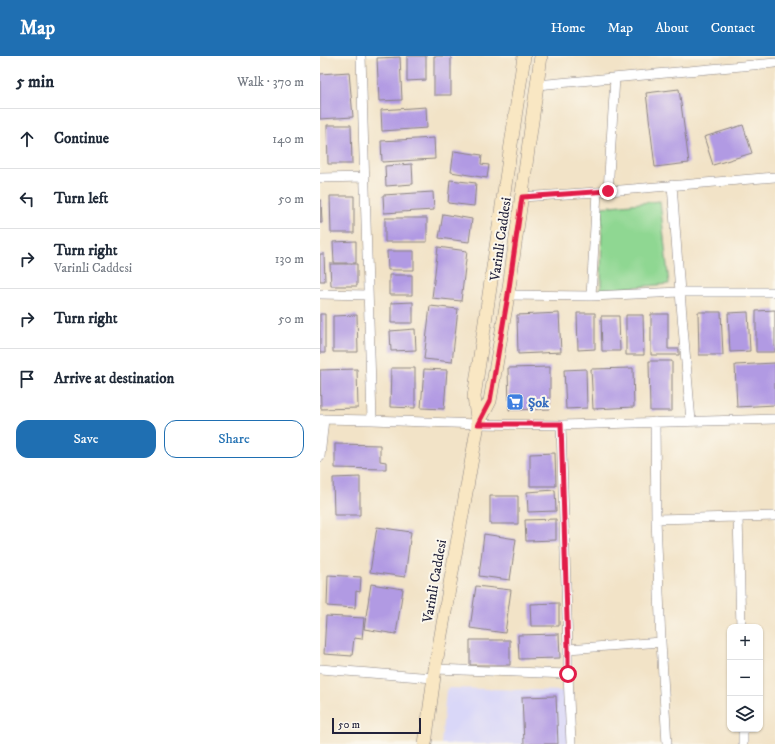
<!DOCTYPE html>
<meta charset="utf-8">
<style>
body{margin:0;font-family:"IM FELL DW Pica",serif;background:#f2f2f3;color:#1f2937}
.controls{position:absolute;right:12px;bottom:12px;display:grid;overflow:hidden;border-radius:8px;box-shadow:0 1px 3px #0004}
.controls button{width:36px;height:36px;display:grid;place-items:center;padding:0;border:0;border-bottom:1px solid #e0e1e3;background:#fff;color:#1f2937;font:20px sans-serif}
.scale{position:absolute;left:12px;bottom:10px;width:89px;box-sizing:border-box;padding-left:4px;border:2px solid #22223b;border-top:0;font-size:11px;line-height:14px;white-space:nowrap;color:#22223b;-webkit-text-stroke:3px #fbf7ec;paint-order:stroke}
.stop{position:absolute;width:12px;height:12px;margin:-9px;border:3px solid #e11d48;border-radius:50%;background:#fff}
.stop.end{background:#e11d48;border-color:#fff;box-shadow:0 1px 4px #0008}
.list{margin:0;padding:0;list-style:none}
h2{display:flex;justify-content:space-between;align-items:center;height:52px;margin:0;padding:0 16px;font-size:17px}
h2 small{font-size:13px;font-weight:400;color:#747a83}
.list li{display:grid;grid-template-columns:26px 1fr auto;gap:12px;align-items:center;box-sizing:border-box;height:60px;padding:0 16px;border-top:1px solid #e0e1e3}
.list b{display:block;font-size:15px;white-space:nowrap}
.list p{margin:0;font-size:13px;white-space:nowrap;color:#747a83}
.list em{font-size:13px;font-style:normal;color:#747a83}
.actions{display:flex;gap:8px;padding:12px 16px}
.actions a{flex:1;padding:9px 0;border:1px solid #1f6fb2;border-radius:12px;text-align:center;font-size:14px;color:#1f6fb2}
.actions .main{background:#1f6fb2;color:#fff}
.icon{flex:none;width:22px;height:22px;fill:none;stroke:currentColor;stroke-width:2;stroke-linecap:round;stroke-linejoin:round}
.map{position:relative;flex:none;width:455px;height:688px;overflow:hidden}
header{display:flex;align-items:center;gap:24px;box-sizing:border-box;height:56px;padding:0 20px;background:#1f6fb2;color:#fff}
header strong{font-size:19px}
nav{display:flex;gap:22px;margin-inline-start:auto;font-size:14px}
main{display:flex}
aside{flex:1;background:#fff}
.map>svg:first-child{display:block}
</style>
<header>
<strong>Map</strong>
<nav><a>Home</a><a>Map</a><a>About</a><a>Contact</a></nav>
</header>
<main>
<aside>
<h2>5 min<small>Walk · 370 m</small></h2>
<ul class="list">
<li><svg class="icon" aria-label="ahead" viewBox="0 0 24 24"><path d="M12 20V5M6 11l6-6 6 6"/></svg><div><b>Continue</b></div><em>140 m</em></li>
<li><svg class="icon" aria-label="left" viewBox="0 0 24 24"><path d="M17 20v-9H6M10 6l-5 5 5 5"/></svg><div><b>Turn left</b></div><em>50 m</em></li>
<li><svg class="icon" aria-label="right" viewBox="0 0 24 24"><path d="M7 20v-9h11M14 6l5 5-5 5"/></svg><div><b>Turn right</b><p>Varinli Caddesi</p></div><em>130 m</em></li>
<li><svg class="icon" aria-label="right" viewBox="0 0 24 24"><path d="M7 20v-9h11M14 6l5 5-5 5"/></svg><div><b>Turn right</b></div><em>50 m</em></li>
<li><svg class="icon" aria-label="arrive" viewBox="0 0 24 24"><path d="M6 21V4h12l-3 4 3 4H6"/></svg><div><b>Arrive at destination</b></div></li>
</ul>
<div class="actions"><a class="main">Save</a><a>Share</a></div>
</aside>
<div class="map">
<svg width="455" height="688" viewBox="0 0 455 688">
<rect width="100%" height="100%" fill="#fbf7ec"/>
<filter id="ink" filterUnits="userSpaceOnUse"><feTurbulence type="fractalNoise" baseFrequency=".025" numOctaves="2"/><feDisplacementMap in="SourceGraphic" scale="8" xChannelSelector="R" yChannelSelector="G"/><feConvolveMatrix kernelMatrix="1 2 1 2 8 2 1 2 1" color-interpolation-filters="sRGB"/></filter>
<filter id="wash" filterUnits="userSpaceOnUse"><feTurbulence type="fractalNoise" baseFrequency=".012" numOctaves="4" result="noise"/><feDisplacementMap in="SourceGraphic" scale="16" xChannelSelector="R" yChannelSelector="G"/><feGaussianBlur stdDeviation="0.9" result="paint"/><feColorMatrix in="noise" values="0 0 0 0 0 0 0 0 0 0 0 0 0 0 0 0 0 1.4 0 .05"/><feComposite in="paint" operator="in"/></filter>
<g filter="url(#wash)">
<rect width="100%" height="100%" fill="#f2e3c7"/>
<path fill="#d9d7f8" d="M129 632 247 635 250 688H121L126 635Z"/>
<path fill="#8fd792" stroke="#587c66" d="M340 145 349 228 281 234 282 151Z"/>
<g id="blocks">
<path fill="#b19ae3" d="M87 0H106V24L87 25Z
M114 0H131V39H114Z
M80 1 82 44 59 45 57 2Z
M29 16 33 61 0 63V18Z
M359 33 369 107 335 111 326 37Z
M106 51 107 72 62 75 61 54Z
M7 69H31L32 108H8Z
M423 69 432 97 393 109 384 81Z
M114 82 115 103 62 106 61 85Z
M134 95 162 99 161 108 169 109 167 122 131 116Z
M92 108 93 128 66 130 65 110Z
M130 124 156 127 154 150 128 147Z
M113 136 114 154 64 157 63 139Z
M10 140H34V177H11Z
M0 144H1L2 167H0Z
M123 158 152 163 149 186 119 182Z
M65 162H107V186H65Z
M36 185V207H14L13 186Z
M118 191 147 195 141 245 112 242Z
M67 195H94V214H68Z
M0 198H4L5 225H0Z
M10 208H37V230H11Z
M69 219H92V239H69Z
M93 246V267H71V247Z
M110 250 138 253 132 306 104 303Z
M455 254V296H436V255Z
M378 256H401L403 299H379Z
M428 256 430 295 410 296 408 257Z
M239 257 241 296 198 298 197 259Z
M257 257H275V293L258 294Z
M0 258H5V297H0Z
M331 258H348V293H359V299H331Z
M37 259 38 296H13V260Z
M306 259H323L324 299H306Z
M281 260H299L300 295H282Z
M95 273 96 294 71 295 70 275Z
M329 305H352V355H330Z
M455 307V349L417 351 415 309Z
M230 311V353L189 354 188 312Z
M71 312H95V352L70 351Z
M313 312 314 351 273 353 271 313Z
M37 313 38 352 1 353 0 314Z
M104 313 127 314 124 353 101 352Z
M266 313 267 352 246 353 244 314Z
M15 388 60 389V405L66 406V413L15 412Z
M235 397 236 430H210V398Z
M40 421V459H14L13 422Z
M235 434 236 455 208 456 207 436Z
M170 440H198V468H170Z
M236 463V484L206 485 205 464Z
M57 471 91 476 85 521 50 516Z
M164 478 196 483 190 524 159 520Z
M8 519 41 521 40 536 36 535 35 552 7 550Z
M51 528 83 533 76 578 44 573Z
M156 530 191 534 185 577 150 572Z
M239 547V570H211L210 548Z
M6 560 44 562 42 583 34 582 32 600 4 598Z
M239 578 240 602 199 603 198 579Z
M150 584H190V609H150Z
M236 640 238 688H204L202 641Z"/>
</g>
</g>
<g filter="url(#ink)">
<use href="#blocks" fill-opacity="0" stroke="#8a8281" stroke-width="1"/>
<g fill="none" stroke-linecap="round" stroke-linejoin="round">
<g stroke="#8a8281" stroke-width="10">
<path id="street" d="M41 0 52 364
M217 29 455 7
M0 122 45 121
M352 129 360 236 371 365
M288 135 295 22
M202 141 277 136 455 121
M0 238 48 239
M188 239 271 240 360 236H455
M271 240 277 136
M0 363 52 364 158 368 241 369 455 363
M335 366 336 463 341 586 347 688
M0 401 4 363
M418 461 421 571
M336 463 455 460
M248 593 341 586
M0 613 113 622
M115 613 248 618V593L241 369
M248 618 251 688
M423 673V688"/>
</g>
<g stroke="#8a8281" stroke-width="14">
<path id="secondary" d="M158 368 154 341 204 0
M105 688 115 613 158 368 170 345 188 239 221 0"/>
</g>
<use href="#street" stroke="#fff" stroke-width="9"/>
<use href="#secondary" stroke="#f9e7c3" stroke-width="13"/>
</g>
</g>
<g fill="none" stroke-linecap="round" stroke-linejoin="round" filter="url(#ink)">
<path stroke="#e11d48" stroke-width="5" d="M248 618V593L241 368H158L170 345 188 239 202 141 288 135"/>
</g>
<defs>
<g id="supermarket-square" transform="scale(0.9)"><rect x="-9" y="-9" width="18" height="18" rx="4" fill="#3f7fe0" stroke="#fbf7ec"/><path d="M-6-5.5h2.5l.6 2H6L4.5 2H-2.5L-4.4-4H-6ZM-1.5 3.2a1.3 1.3 0 1 0 .1 0ZM3 3.2a1.3 1.3 0 1 0 .1 0Z" fill="#fff"/></g>
</defs>
<g fill-rule="evenodd">
<use href="#supermarket-square" x="195" y="346"/>
</g>
<g text-anchor="middle" stroke-width="4" stroke-linejoin="round" paint-order="stroke">
<g font-size="14" fill="#22223b" stroke="#fbf7ec">
<text transform="translate(180 183) rotate(-82)" y="5">Varinli Caddesi</text>
<text transform="translate(114 525) rotate(-80)" y="5">Varinli Caddesi</text>
</g>
<g font-size="14" font-weight="bold" fill="#366cbe" stroke="#fbf7ec" text-anchor="start">
<text x="208" y="351">Şok</text>
</g>
</g>
</svg>
<div class="controls">
<button>+</button>
<button>−</button>
<button><svg class="icon" aria-label="layers" viewBox="0 0 24 24"><path d="M12 4l9 5-9 5-9-5zM3 14l9 5 9-5"/></svg></button>
</div>
<div class="scale">50 m</div>
<div class="stop" style="left:248px;top:618px"></div>
<div class="stop end" style="left:288px;top:135px"></div>
</div>
</main>
